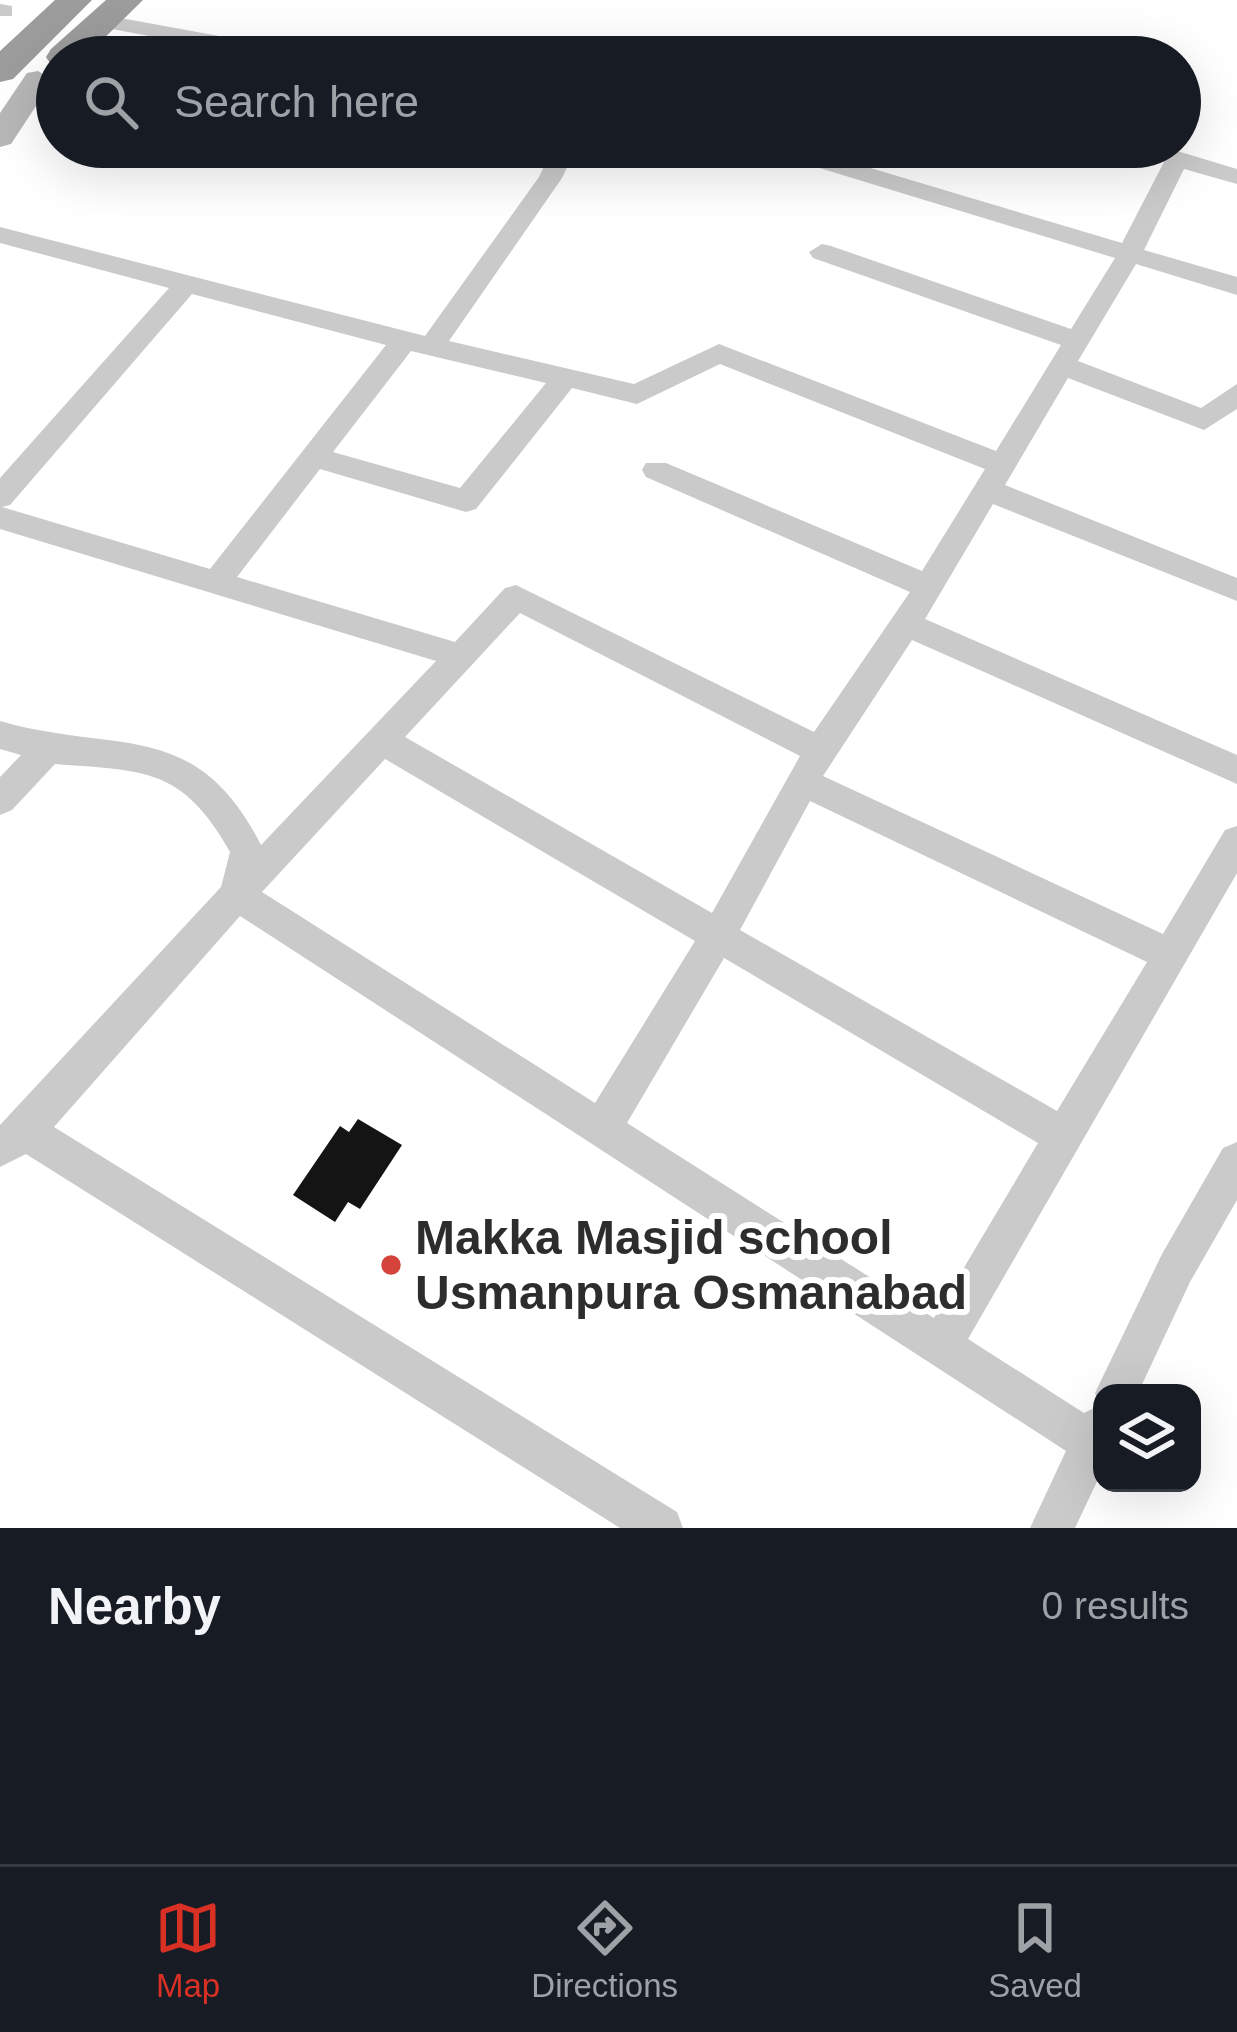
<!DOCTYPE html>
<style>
body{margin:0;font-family:Arial,sans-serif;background:#242831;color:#f1f3f6}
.controls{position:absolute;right:36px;bottom:36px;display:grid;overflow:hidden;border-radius:24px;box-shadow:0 12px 48px #0002}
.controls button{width:108px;height:108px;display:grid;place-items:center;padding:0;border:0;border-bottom:3px solid #363941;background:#171b24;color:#f1f3f6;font:60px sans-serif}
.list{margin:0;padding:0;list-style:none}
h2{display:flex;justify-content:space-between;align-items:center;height:156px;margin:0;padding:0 48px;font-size:51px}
h2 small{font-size:39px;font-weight:400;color:#9ea1a6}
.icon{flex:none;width:66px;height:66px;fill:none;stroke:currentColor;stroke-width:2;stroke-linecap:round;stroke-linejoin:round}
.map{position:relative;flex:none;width:1237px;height:1528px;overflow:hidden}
.search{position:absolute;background:#171b24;box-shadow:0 12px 48px #0002;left:36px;right:36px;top:36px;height:132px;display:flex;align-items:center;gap:30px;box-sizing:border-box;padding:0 42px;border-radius:66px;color:#9ea1a6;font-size:45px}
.sheet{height:336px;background:#171b24}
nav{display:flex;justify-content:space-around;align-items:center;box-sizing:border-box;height:168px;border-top:3px solid #363941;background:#171b24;font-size:33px;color:#9ea1a6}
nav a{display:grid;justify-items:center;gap:6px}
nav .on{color:#d93025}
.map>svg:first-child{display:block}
</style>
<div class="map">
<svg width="1237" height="1528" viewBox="0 0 1237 1528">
<rect width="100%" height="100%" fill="#fff"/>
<path fill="#141414" d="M358 1119 402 1145 360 1209 348 1202 335 1222 293 1195 340 1126 349 1132Z"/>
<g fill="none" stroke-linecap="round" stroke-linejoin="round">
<path fill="#cacaca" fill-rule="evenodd" d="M0 4 12 6V16H0Z
M104 15 296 50 307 57H261L96 26V16Z
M553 147H577L562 178 449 341 634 384 719 344 996 451 1061 345 813 258 809 252 822 244 831 246 1071 329 1115 258 767 152 763 147H800L1122 243 1164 162 1127 147H1164L1237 169V184L1184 169 1144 250 1237 277V295L1136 264 1078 361 1201 408 1237 384V409L1204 430 1068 378 1005 485 1237 578V601L993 504 925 619 1237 755V784L912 640 823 776 1163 934 1225 830 1237 826V873L968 1339 1084 1413 1100 1405 1095 1393 1162 1254 1223 1148 1237 1142V1200L1190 1282 1138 1393H1102V1471L1075 1528H1030L1066 1451 240 916 54 1127 677 1512 683 1528H620L26 1154 0 1167V1125L221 887 230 852C182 767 145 771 55 764L12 810 0 815V777L21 755 0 749V721C117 755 195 716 261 845L436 661 0 529V478L169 288 0 243V227L425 336 539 177ZM192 294 386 345 210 569 2 507 10 505ZM411 351 546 383 460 488 333 452ZM720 364 985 469 922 571 666 463H646L642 470 646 477 910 592 814 732 516 585 505 588 455 642 237 577 320 469 466 512 476 509 572 388 637 404ZM520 613 800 756 712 913 405 737ZM385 759 695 941 595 1103 262 892ZM810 801 1147 962 1057 1111 740 930ZM724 958 1038 1143 934 1318 627 1123Z"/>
<path fill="#b7b7b7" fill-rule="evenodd" d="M38 71 53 80 11 144 0 147V113L27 73Z"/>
<path fill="#9c9c9c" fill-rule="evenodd" d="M55 0H92L13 79 0 82V51Z
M106 0H143L85 57H57V66L51 65 46 57 51 49Z"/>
</g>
<circle fill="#d5433d" stroke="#fff" stroke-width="4.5" cx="391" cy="1265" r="12"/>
<g text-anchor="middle" stroke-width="12" stroke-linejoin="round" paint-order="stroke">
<g font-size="48" font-weight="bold" fill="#2d2d2d" stroke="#fff" text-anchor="start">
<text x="415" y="1254">Makka Masjid school<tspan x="415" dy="55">Usmanpura Osmanabad</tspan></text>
</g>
</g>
</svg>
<div class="controls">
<button><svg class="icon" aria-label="layers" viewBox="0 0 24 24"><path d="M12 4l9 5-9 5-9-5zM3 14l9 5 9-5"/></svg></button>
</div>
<div class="search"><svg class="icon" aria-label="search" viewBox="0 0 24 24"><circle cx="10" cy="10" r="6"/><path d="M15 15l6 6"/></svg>Search here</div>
</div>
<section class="sheet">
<h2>Nearby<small>0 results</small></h2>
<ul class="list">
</ul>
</section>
<nav>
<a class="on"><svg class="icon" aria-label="map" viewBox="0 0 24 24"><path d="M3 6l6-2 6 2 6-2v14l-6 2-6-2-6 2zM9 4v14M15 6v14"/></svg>Map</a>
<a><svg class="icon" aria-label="directions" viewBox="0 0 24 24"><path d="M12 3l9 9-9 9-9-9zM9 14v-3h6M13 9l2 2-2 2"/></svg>Directions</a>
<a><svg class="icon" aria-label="saved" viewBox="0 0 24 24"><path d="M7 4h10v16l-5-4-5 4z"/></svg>Saved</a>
</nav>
